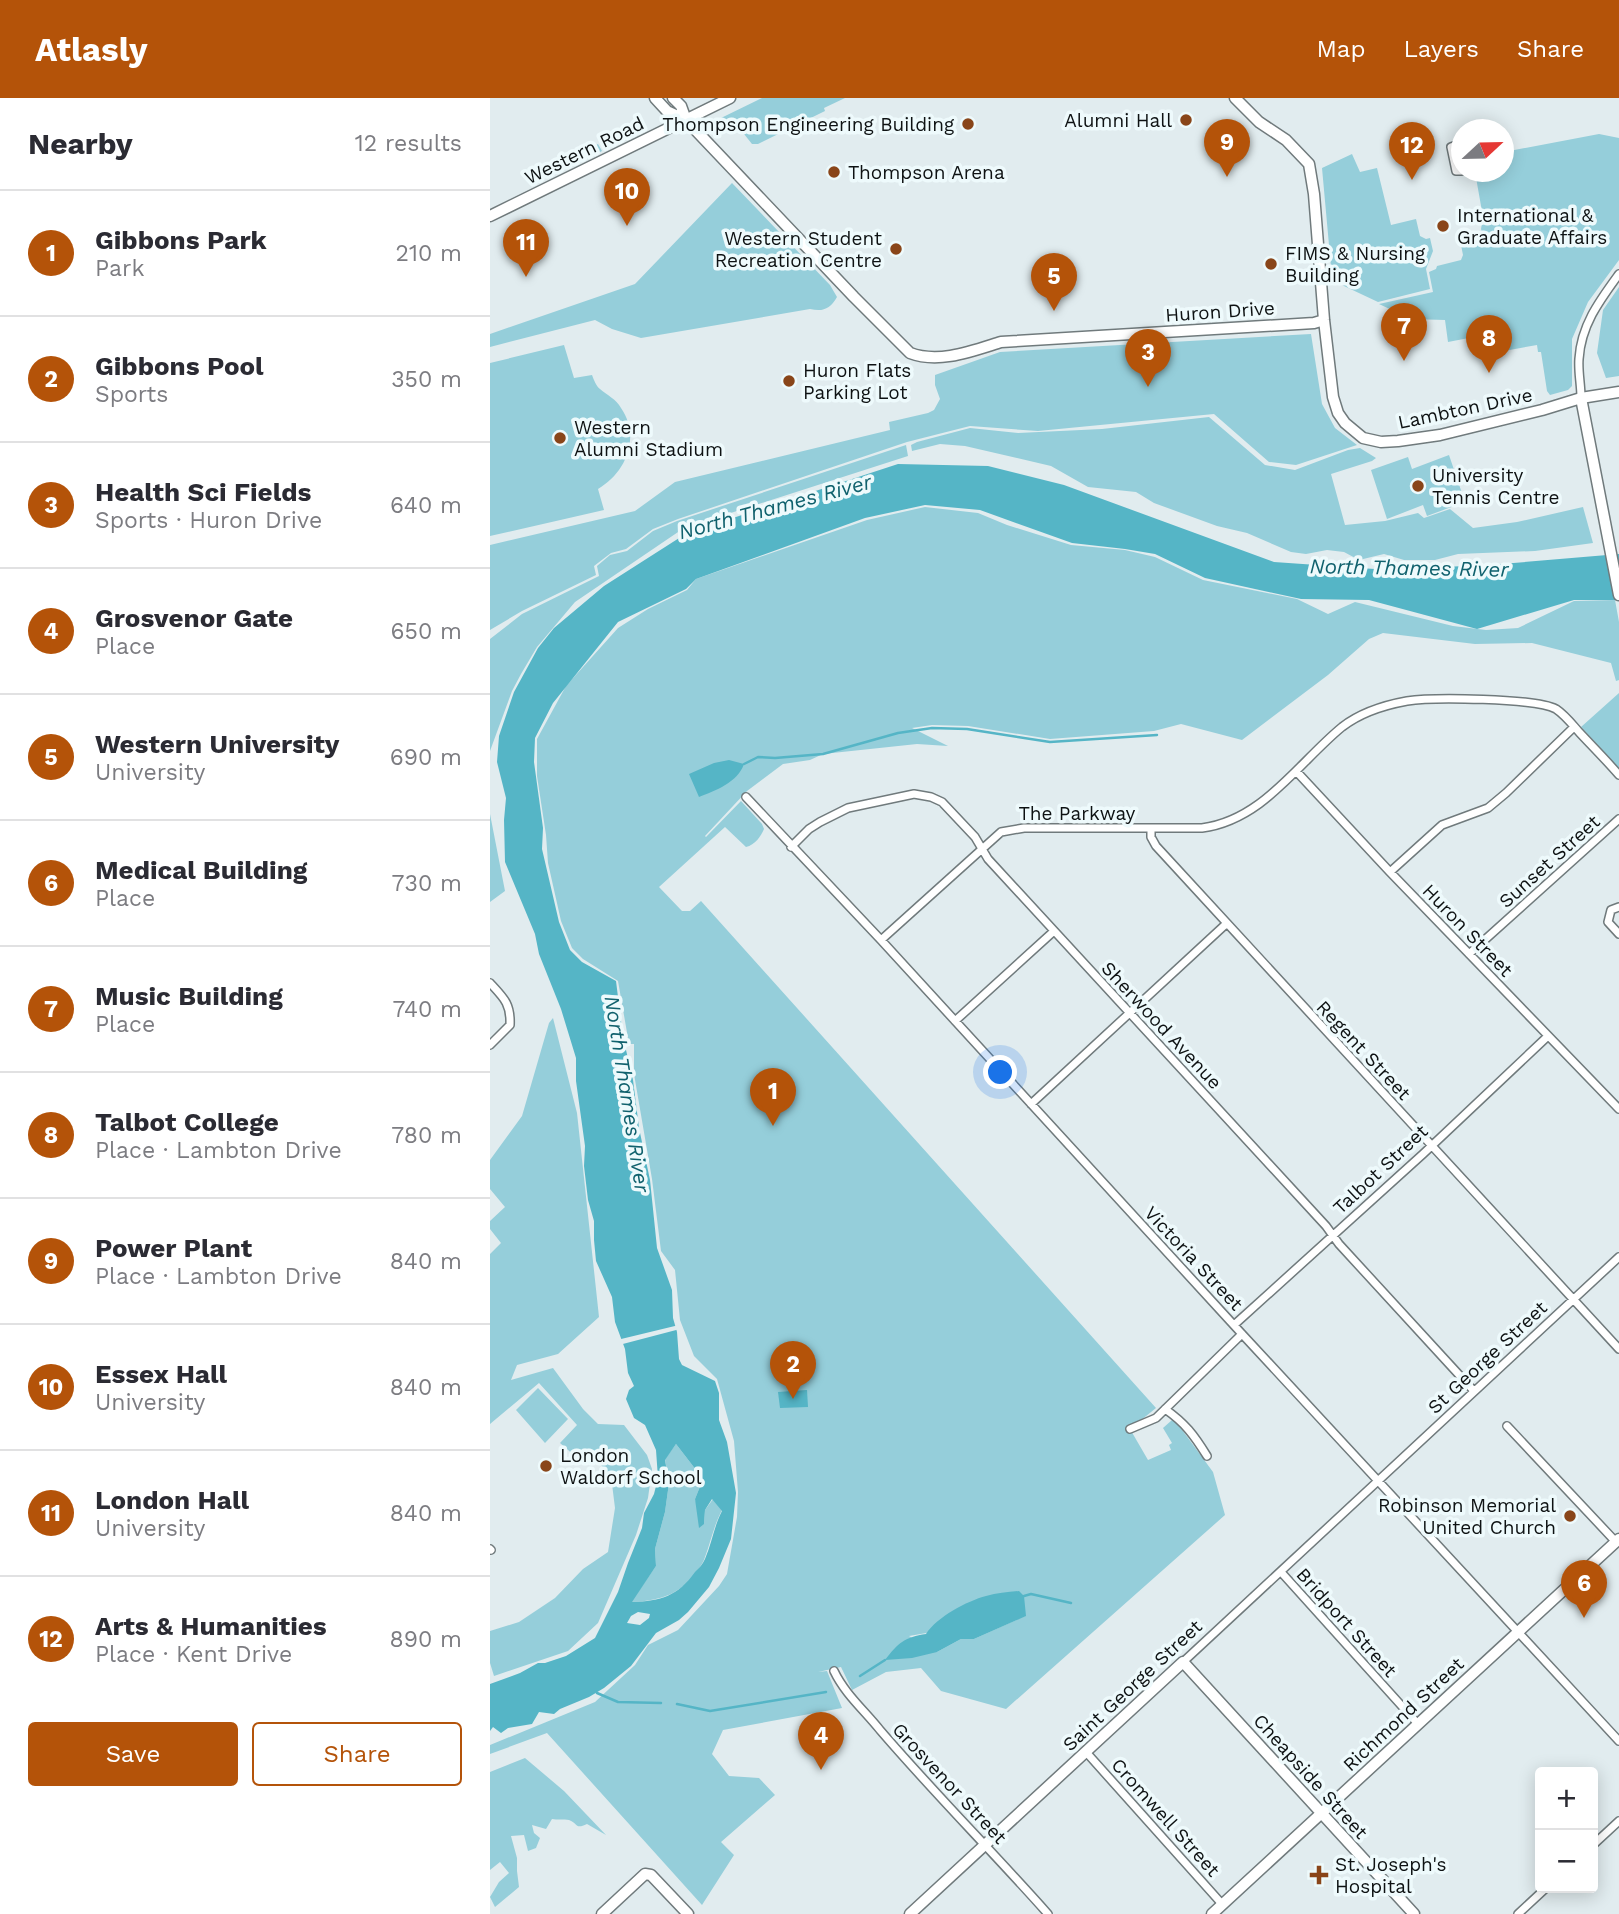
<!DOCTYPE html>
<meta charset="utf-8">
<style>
body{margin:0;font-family:"Work Sans",sans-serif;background:#f7f7f7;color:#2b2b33}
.controls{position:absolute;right:21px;bottom:21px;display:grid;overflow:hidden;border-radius:7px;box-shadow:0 4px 18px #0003}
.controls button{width:63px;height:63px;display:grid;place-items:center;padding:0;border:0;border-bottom:2px solid #e1e1e2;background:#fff;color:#2b2b33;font:35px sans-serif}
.compass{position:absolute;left:961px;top:21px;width:63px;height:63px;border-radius:50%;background:#fff;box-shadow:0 4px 18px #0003;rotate:68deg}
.you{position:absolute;left:511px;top:975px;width:24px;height:24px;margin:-18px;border:5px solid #fff;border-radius:50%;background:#1a73e8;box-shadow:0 0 0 10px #1a73e833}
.badge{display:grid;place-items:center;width:46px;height:46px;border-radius:50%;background:#b45309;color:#fff;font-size:23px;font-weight:700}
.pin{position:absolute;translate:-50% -58px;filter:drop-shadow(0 2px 4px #0008)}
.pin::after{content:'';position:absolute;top:37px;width:24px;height:21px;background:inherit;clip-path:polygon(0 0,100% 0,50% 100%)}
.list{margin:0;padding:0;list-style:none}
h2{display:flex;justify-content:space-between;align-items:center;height:91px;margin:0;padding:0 28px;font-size:30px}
h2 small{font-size:23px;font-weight:400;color:#7c7c81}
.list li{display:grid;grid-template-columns:46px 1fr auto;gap:21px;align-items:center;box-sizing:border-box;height:126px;padding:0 28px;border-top:2px solid #e1e1e2}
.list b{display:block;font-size:26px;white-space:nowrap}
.list p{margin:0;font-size:23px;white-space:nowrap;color:#7c7c81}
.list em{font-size:23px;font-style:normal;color:#7c7c81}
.actions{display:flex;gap:14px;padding:21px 28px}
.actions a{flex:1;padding:16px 0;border:2px solid #b45309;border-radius:7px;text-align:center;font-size:24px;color:#b45309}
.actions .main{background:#b45309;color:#fff}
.map{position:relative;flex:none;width:1129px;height:1816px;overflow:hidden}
header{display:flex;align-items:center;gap:42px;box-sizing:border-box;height:98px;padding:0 35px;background:#b45309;color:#fff}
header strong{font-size:33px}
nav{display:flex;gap:38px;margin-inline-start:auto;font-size:24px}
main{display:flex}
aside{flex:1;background:#fff}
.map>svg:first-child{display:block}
</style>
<header>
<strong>Atlasly</strong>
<nav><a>Map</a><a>Layers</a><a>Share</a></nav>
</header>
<main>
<aside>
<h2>Nearby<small>12 results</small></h2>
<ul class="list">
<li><span class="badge">1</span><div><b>Gibbons Park</b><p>Park</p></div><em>210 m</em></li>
<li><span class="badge">2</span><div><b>Gibbons Pool</b><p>Sports</p></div><em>350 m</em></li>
<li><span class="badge">3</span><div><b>Health Sci Fields</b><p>Sports · Huron Drive</p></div><em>640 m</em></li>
<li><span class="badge">4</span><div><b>Grosvenor Gate</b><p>Place</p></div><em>650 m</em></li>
<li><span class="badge">5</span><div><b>Western University</b><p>University</p></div><em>690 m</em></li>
<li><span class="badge">6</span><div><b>Medical Building</b><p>Place</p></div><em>730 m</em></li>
<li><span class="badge">7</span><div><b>Music Building</b><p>Place</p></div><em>740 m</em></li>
<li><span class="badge">8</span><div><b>Talbot College</b><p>Place · Lambton Drive</p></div><em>780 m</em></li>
<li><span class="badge">9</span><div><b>Power Plant</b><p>Place · Lambton Drive</p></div><em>840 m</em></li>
<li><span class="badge">10</span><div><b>Essex Hall</b><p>University</p></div><em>840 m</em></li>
<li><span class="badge">11</span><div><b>London Hall</b><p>University</p></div><em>840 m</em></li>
<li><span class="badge">12</span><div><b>Arts &amp; Humanities</b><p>Place · Kent Drive</p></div><em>890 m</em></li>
</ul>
<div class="actions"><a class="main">Save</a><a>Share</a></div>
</aside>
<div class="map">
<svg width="1129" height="1816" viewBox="0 0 1129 1816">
<rect width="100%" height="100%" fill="#e1ecef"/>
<path fill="#95ceda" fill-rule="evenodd" d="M272 0H355L334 10 335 13 268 46H262L254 36 231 20Z
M1109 36 1129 40V162L1098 204 1082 241V288L1078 292 1060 297 1057 293 1051 254H1048L1047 247 1014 253 1010 234 958 244 955 222 921 221 889 206 943 194 939 174 946 171 947 168 971 162 973 157 971 147 972 143 993 138 991 131 993 119 985 74H1014V54Z
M108 46 112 53 81 69 77 62Z
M862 56 870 74 887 70 901 127 926 121 930 138 936 141 940 140 943 153 936 171 940 191 888 204 854 188 841 169 832 70Z
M242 85 340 187 347 199C340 211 333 214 320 211L151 240 122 231 105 222 0 249V236L145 186Z
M1129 189V278L1116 280 1107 255 1113 212Z
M821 236 832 306 845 330 867 347 806 367 779 364 724 316 548 333 480 328 417 344 188 421 163 431 136 451 121 455 104 468 106 477 32 513 0 532V447L145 413 185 384 400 332 399 324 438 315 444 312 450 301 445 287V277L510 254Z
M74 247 84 280 102 277C104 282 106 288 110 291 117 297 126 301 131 310 151 339 136 375 108 391L114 412 0 438V265Z
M719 319 775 367 805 372 858 352 870 350 886 360 882 363 841 376 855 427 895 423 928 415 934 420 960 411 983 430 1027 424 1093 409 1103 445 1045 453 968 456 945 462H914L894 456 869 462 854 454 837 452 816 456 801 454 757 435 727 428 664 405 646 394 598 389 561 368 475 348 450 346 422 353 421 347 427 344 480 330 528 335 612 331Z
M416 347 418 358 194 430 85 504 47 549 31 576 22 593 0 653V541L32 516 109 478 107 468 120 457 137 453 163 433 187 423Z
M959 357 975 404 937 418 933 407 897 421 881 372 918 359 922 371Z
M435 409 488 415 517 427 581 447 635 452 665 459 713 482 807 501 838 516 865 504 963 528 996 532 1028 530 1084 503 1125 502 1129 524V582L1126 583 1121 565 1042 545 985 546 893 535 879 541 838 577 752 642 691 626 664 633 560 641 478 628 442 627 422 630 458 648 427 646 333 656 320 662 293 666 257 693 215 738 216 739 251 703 272 726 274 731C271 738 265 747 256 749L235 729 169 789 192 813H200L211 803 666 1310 640 1331 658 1362 681 1352 679 1347 682 1345 673 1330 682 1322 687 1325 723 1374 735 1417 516 1611 451 1593 431 1570 396 1574 362 1592 351 1569 328 1574 337 1573 352 1610 233 1632 222 1656 239 1678 269 1680 285 1697 231 1744 244 1757 212 1807 57 1635 0 1656V1647L105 1604 145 1567 158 1547 188 1532 229 1488 237 1476 247 1419 248 1394 244 1343 227 1281 204 1258 190 1222 185 1172 171 1153 162 1081 144 976V946H139L128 883 93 861 82 850 71 823 58 765 56 737 47 678V641L76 588 128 530 158 511 197 492 206 481 377 422ZM535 1518 484 1541H471L447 1554 419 1538Z
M1129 595V670L1091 629Z
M0 716 15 793 0 804Z
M63 920 87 1015 109 1219 68 1256 27 1267 21 1282 63 1270 93 1311 108 1326 134 1327 157 1357 162 1371 158 1400 146 1437 108 1525 78 1553 4 1578 0 1565V1533L29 1524 65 1500 93 1471 118 1454 125 1410 121 1378 101 1356 85 1358 70 1345 87 1327 49 1285 0 1326V1156L11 1145 0 1131V1123L15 1109 0 1091V1062L32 1018 59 925Z
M48 1290 78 1321 55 1345 26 1312Z
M186 1346 213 1381 205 1401 214 1426 215 1412 223 1401 232 1412C224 1427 221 1443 215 1459 213 1466 208 1471 204 1477 188 1498 166 1503 141 1504L166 1468 165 1451 175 1414 179 1385 175 1361Z
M35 1660 74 1693 116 1737 97 1726C85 1732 88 1725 79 1722 74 1721 67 1722 62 1721L56 1731 42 1727 44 1735 50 1740 46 1750 38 1753 34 1737 21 1738 27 1760V1773L29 1789 5 1809 0 1799 9 1784 19 1775 10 1764 0 1772V1674Z"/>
<path fill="#55b5c6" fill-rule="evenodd" d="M408 366 498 368 574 387 784 464 899 472 1011 466 1129 456V502H1084L987 531 879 502 811 501 715 480 665 456 635 451 582 445 490 412 435 407 375 420 206 481 196 491 128 524 63 605 45 640 44 664 53 730 52 751 69 824 80 852 92 864 126 883 133 939 143 982 149 1030 160 1082 167 1150 182 1192 183 1220 187 1234 189 1261 192 1267 225 1283 229 1295V1322L237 1344 246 1395 241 1441 229 1470 219 1489 198 1514 189 1522 166 1535 141 1568 114 1590 99 1599 70 1611 64 1616 49 1614 42 1626 18 1630 11 1635 3 1629 0 1633V1586L30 1575 48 1565H55L76 1558 105 1540 128 1494 138 1465 152 1430 154 1415 164 1396 168 1380 166 1352 155 1327 144 1320 136 1301 139 1292 144 1288 138 1275 135 1251 125 1224 122 1199 106 1163 104 1142V1123L98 1102 94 1068 95 1048 86 983V960L71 911 49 856 45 836 15 764 14 722 16 700 7 664 9 638 24 594 48 550 64 530 114 488 197 435ZM186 1346 213 1381 205 1401 209 1430 214 1426 215 1412 222 1401 232 1413C224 1428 222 1445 215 1461 213 1466 209 1470 205 1474 188 1498 171 1503 142 1504L166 1468 165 1451 175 1414 179 1385 175 1362ZM148 1514 160 1516 159 1520 150 1527 137 1525 141 1518Z
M239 662 254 666C248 684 225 693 209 699L199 676 224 665Z
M317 1292 318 1309 290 1310 288 1294Z
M529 1493 534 1498 536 1518 484 1541H471L447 1554 422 1560 395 1562C408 1545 415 1539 436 1536 447 1519 477 1503 496 1498 507 1495 518 1494 529 1493Z"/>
<path fill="#e1ecef" d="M189 1227 190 1231 129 1247 127 1242Z"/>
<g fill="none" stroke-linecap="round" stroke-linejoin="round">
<path stroke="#55b5c6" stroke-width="2.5" d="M254 666 268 659 285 660 333 656 408 635 442 630 477 631 560 644 667 637
M534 1498 541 1496 581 1505
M370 1578 395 1562
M107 1595 128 1604 171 1605
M187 1606 220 1613 336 1594"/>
<g stroke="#707a7c" stroke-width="10">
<path id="street" d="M972 45 961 49 966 73H972
M1091 300C1091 286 1088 274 1089 261 1091 227 1110 202 1129 176
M806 673 900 774 1129 1011
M256 699 391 842 752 1236 1129 1643
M661 730V739L666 748 1129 1251
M301 749 319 731 330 724 358 710 424 696 441 699 452 704 485 739 498 761 836 1128 849 1146 983 1292
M900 774 952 727 998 710 1016 695 1084 629
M1129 809 1121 812 1118 824 1129 836
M391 842 511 734 534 730H712C773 722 808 665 852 629 870 615 895 607 917 603 942 599 1045 600 1066 611 1075 617 1082 626 1089 634 1102 648 1116 662 1129 677
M979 856 1129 721
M0 885C14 900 21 906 20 927L0 947
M465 923 564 833
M541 1006 736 826
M744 1227 933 1056 1058 938
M675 1311C695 1325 704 1337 717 1358
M1017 1328 1126 1444
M640 1331 666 1320 752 1236
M0 1451 1 1452
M791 1474 928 1626
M693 1564 1129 1159
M344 1573C355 1596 374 1612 390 1632 444 1695 503 1754 558 1816
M596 1654 732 1806
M1103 1747 1129 1723
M1028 1816 1056 1790"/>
</g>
<g stroke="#707a7c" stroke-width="13">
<path id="secondary" d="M165 0 177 13 196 22
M183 0 191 8 196 22 364 199 420 255C449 266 482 253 511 244L824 225 834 222
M745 0 769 24 796 42 819 66 824 96 834 222 843 299 848 315 855 325 873 340 891 344 908 343 950 337 1052 312 1091 300 1129 294
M0 118 240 0
M1091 300 1129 497
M112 1816 155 1776 161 1777 198 1816
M420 1816 693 1564 924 1816
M722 1816 1129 1441"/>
</g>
<use href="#street" stroke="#fff" stroke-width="7"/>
<use href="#secondary" stroke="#fff" stroke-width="10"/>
</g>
<g fill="#894519" stroke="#eefafc" stroke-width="2.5">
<circle cx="696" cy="22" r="7"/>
<circle cx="478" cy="26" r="7"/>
<circle cx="344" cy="74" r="7"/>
<circle cx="953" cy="128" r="7"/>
<circle cx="406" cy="151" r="7"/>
<circle cx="781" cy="166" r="7"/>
<circle cx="299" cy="283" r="7"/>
<circle cx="70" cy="340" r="7"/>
<circle cx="928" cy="388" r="7"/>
<circle cx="56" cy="1368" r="7"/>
<circle cx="1080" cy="1418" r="7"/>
<path d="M825.5 1766.5h7v7h7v7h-7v7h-7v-7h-7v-7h7z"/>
</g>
<g text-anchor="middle" stroke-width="7" stroke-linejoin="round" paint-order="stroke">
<g font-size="19" fill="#0e1213" stroke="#eefafc" text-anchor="start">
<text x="682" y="29" text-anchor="end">Alumni Hall</text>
<text x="464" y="33" text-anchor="end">Thompson Engineering Building</text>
<text x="358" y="81">Thompson Arena</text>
<text x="967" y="124">International &amp;<tspan x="967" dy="22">Graduate Affairs</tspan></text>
<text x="392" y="147" text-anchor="end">Western Student<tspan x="392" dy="22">Recreation Centre</tspan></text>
<text x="795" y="162">FIMS &amp; Nursing<tspan x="795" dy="22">Building</tspan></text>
<text x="313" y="279">Huron Flats<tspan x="313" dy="22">Parking Lot</tspan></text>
<text x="84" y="336">Western<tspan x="84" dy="22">Alumni Stadium</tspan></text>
<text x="942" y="384">University<tspan x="942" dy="22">Tennis Centre</tspan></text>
<text x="70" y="1364">London<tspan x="70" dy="22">Waldorf School</tspan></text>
<text x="1066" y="1414" text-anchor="end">Robinson Memorial<tspan x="1066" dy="22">United Church</tspan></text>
<text x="845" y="1773">St. Joseph's<tspan x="845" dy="22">Hospital</tspan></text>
</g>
<g font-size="19" fill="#0e1213" stroke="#eefafc">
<text transform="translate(94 52) rotate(-26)" y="7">Western Road</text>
<text transform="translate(730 213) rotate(-4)" y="7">Huron Drive</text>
<text transform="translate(975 310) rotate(-12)" y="7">Lambton Drive</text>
<text x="587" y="722">The Parkway</text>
<text transform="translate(1059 763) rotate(-42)" y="7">Sunset Street</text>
<text transform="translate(978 832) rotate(46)" y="7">Huron Street</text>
<text transform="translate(672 927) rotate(47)" y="7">Sherwood Avenue</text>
<text transform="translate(874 952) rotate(47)" y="7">Regent Street</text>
<text transform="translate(890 1071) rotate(-43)" y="7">Talbot Street</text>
<text transform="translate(704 1160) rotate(47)" y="7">Victoria Street</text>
<text transform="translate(997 1259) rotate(-43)" y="7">St George Street</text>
<text transform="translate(857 1524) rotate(48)" y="7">Bridport Street</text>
<text transform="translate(642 1587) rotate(-43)" y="7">Saint George Street</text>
<text transform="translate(913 1616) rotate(-43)" y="7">Richmond Street</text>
<text transform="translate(821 1678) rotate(48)" y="7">Cheapside Street</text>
<text transform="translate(460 1685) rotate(47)" y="7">Grosvenor Street</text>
<text transform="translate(676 1719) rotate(48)" y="7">Cromwell Street</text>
</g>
<g font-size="21" font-style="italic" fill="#10616d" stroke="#eefafc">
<text transform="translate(285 409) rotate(-15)" y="7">North Thames River</text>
<text transform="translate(919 470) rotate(1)" y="7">North Thames River</text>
<text transform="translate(137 996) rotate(81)" y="7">North Thames River</text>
</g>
</g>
</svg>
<div class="controls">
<button>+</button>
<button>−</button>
</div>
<svg class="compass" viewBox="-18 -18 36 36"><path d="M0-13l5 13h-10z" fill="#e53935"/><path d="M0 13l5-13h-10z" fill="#7c7c81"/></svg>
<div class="you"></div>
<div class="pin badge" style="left:283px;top:1028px">1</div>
<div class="pin badge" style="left:303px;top:1301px">2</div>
<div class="pin badge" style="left:658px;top:289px">3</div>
<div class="pin badge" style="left:331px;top:1672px">4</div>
<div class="pin badge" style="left:564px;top:213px">5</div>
<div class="pin badge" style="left:1094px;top:1520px">6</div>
<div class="pin badge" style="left:914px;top:263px">7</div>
<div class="pin badge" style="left:999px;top:275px">8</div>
<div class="pin badge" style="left:737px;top:79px">9</div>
<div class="pin badge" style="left:137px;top:128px">10</div>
<div class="pin badge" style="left:36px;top:179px">11</div>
<div class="pin badge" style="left:922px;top:82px">12</div>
</div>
</main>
